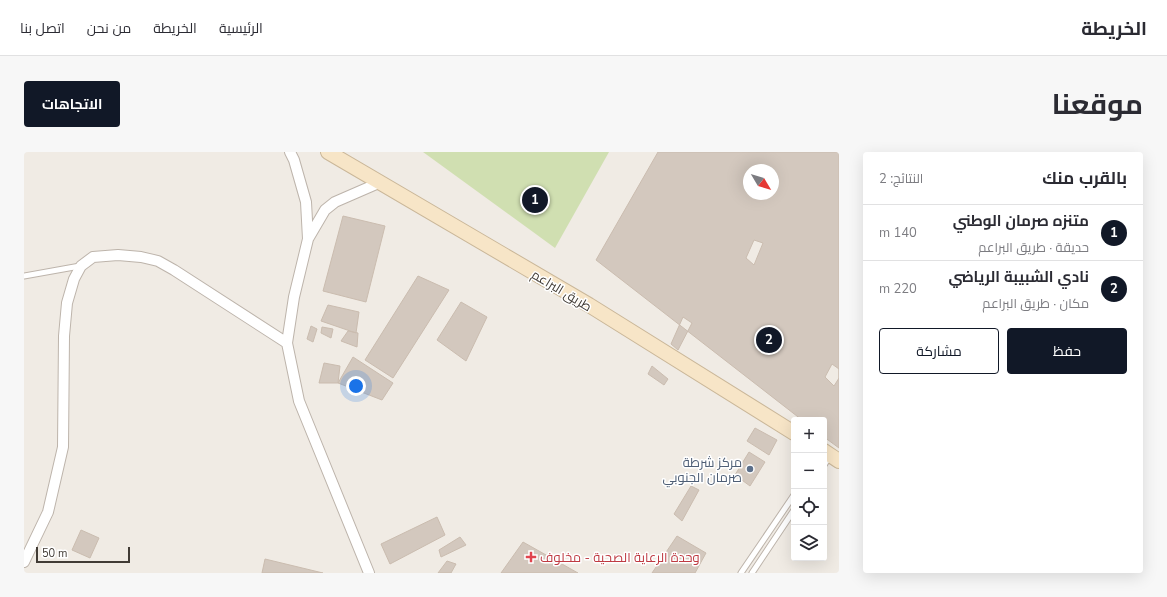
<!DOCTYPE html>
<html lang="ar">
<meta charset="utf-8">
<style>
body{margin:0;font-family:"Nunito Sans",Cairo,sans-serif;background:#f7f7f7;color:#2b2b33;direction:rtl}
.controls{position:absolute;right:12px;bottom:12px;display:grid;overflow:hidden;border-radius:4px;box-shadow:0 4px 16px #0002}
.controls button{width:36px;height:36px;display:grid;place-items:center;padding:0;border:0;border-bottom:1px solid #e1e1e2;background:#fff;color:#2b2b33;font:20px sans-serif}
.compass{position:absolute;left:719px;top:12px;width:36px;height:36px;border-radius:50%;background:#fff;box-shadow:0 4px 16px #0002;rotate:128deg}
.scale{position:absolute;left:12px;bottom:10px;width:94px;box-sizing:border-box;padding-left:4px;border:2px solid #413b35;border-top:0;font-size:11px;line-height:14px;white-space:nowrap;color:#413b35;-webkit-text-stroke:3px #fff;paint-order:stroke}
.you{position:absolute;left:332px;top:234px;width:14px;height:14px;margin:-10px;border:3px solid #fff;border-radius:50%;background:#1a73e8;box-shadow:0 0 0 6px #1a73e833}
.badge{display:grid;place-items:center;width:26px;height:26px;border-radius:50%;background:#111827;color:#fff;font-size:13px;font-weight:700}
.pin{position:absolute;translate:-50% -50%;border:2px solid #fff;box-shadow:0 1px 4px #0006}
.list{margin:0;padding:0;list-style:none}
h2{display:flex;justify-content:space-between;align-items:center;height:52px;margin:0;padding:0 16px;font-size:17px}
h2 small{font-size:13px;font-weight:400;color:#7c7c81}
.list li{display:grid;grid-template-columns:26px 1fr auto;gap:12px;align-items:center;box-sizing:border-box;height:56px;padding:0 16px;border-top:1px solid #e1e1e2}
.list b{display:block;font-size:15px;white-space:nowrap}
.list p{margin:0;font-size:13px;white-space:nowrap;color:#7c7c81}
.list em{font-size:13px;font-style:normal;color:#7c7c81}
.actions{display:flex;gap:8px;padding:12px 16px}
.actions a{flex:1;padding:9px 0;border:1px solid #111827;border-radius:4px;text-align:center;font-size:14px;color:#111827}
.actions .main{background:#111827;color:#fff}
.icon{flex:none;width:22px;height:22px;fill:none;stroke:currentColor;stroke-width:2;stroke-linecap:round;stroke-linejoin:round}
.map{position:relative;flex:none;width:815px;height:421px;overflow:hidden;direction:ltr;border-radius:4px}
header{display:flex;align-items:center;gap:24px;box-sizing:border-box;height:56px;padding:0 20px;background:#fff;border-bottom:1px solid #e1e1e2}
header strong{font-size:19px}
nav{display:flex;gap:22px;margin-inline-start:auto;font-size:14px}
.intro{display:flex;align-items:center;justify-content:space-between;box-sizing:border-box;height:96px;padding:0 24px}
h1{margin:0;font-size:28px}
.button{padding:10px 18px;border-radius:4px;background:#111827;color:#fff;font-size:14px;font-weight:700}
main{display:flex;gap:24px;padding:0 24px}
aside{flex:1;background:#fff;border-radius:4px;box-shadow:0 4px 16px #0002}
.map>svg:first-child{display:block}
</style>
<header>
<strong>الخريطة</strong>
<nav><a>الرئيسية</a><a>الخريطة</a><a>من نحن</a><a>اتصل بنا</a></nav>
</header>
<div class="intro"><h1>موقعنا</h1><a class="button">الاتجاهات</a></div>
<main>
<aside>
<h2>بالقرب منك<small>النتائج: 2</small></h2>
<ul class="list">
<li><span class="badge">1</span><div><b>متنزه صرمان الوطني</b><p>حديقة · طريق البراعم</p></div><em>140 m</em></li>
<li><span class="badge">2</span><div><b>نادي الشبيبة الرياضي</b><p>مكان · طريق البراعم</p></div><em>220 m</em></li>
</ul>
<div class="actions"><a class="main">حفظ</a><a>مشاركة</a></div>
</aside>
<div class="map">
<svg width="815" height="421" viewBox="0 0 815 421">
<rect width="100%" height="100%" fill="#f0ebe4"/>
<path fill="#d0dfb1" d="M399 0H585L531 96Z"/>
<path fill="#d3c8be" stroke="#cabcaf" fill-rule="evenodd" d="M634 0H815V296L800 285V268H778L572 108ZM725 18H749V42H725Z
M319 64 361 74 342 150 299 139Z
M730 88 739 91 730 113 722 106Z
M394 124 425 138 369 226 341 208Z
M437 150 463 165 442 209 413 188Z
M304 153 335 160 332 181 297 169Z
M659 165 668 171 654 198 647 192Z
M287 174 293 177 289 190 283 187Z
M298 175 309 177 307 186 297 181Z
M324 179 334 181 333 195 317 189Z
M329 205 369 231 358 248 314 231Z
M300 211 316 214 314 231H295Z
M808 212 815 217V226L810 234 801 225Z
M628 214 644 227 640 233 624 222Z
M731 276 753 288 745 303 723 289Z
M725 300 741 310 726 334 711 323Z
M667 334 675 338 658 369 650 362Z
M413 365 421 383 366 412 357 392Z
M57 378 75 386 66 406 48 398Z
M653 384 682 401 671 421H628Z
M436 385 442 393 417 405 415 398Z
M499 390 554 421H477Z
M241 407 299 421H238Z
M423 409 432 412 427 421H414Z"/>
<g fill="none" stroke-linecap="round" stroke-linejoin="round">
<g stroke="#bdb4ab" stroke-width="7">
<path id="lane" d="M0 124 56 114
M800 313 806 304
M717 421 770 343
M728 421 770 358"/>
</g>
<g stroke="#bdb4ab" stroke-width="12">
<path id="street" d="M266 0 270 8 282 50 284 87 270 145 263 191 275 249 345 421
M284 87 301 58 311 50 357 30
M0 410 24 360 39 295 40 184 43 151 50 127 57 114 69 105 94 103 117 105 134 109 150 118 263 191"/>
</g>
<g stroke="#cab799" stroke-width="16">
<path id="secondary" d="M304 0 565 153 770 281
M800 299 815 309"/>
</g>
<use href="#lane" stroke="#fff" stroke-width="5"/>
<use href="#street" stroke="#fff" stroke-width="10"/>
<use href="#secondary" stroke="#f7e5c7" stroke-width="14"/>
</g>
<circle fill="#5c6f8a" stroke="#fff" stroke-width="1.5" cx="726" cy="317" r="4"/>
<path fill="#e0444e" stroke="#fff" stroke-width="1.5" d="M505 399h4v4h4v4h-4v4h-4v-4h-4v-4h4z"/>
<g text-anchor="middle" stroke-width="3" stroke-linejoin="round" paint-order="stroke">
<g font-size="13" fill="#413b35" stroke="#fff">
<text transform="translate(538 138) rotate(31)" y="5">طريق البراعم</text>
</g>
<g font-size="13" fill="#4e5e75" stroke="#fff" text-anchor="end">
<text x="718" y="315">مركز شرطة<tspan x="718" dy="15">صرمان الجنوبي</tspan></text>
</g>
<g font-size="13" fill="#be3a42" stroke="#fff" text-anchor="start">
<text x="516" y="410">وحدة الرعاية الصحية - مخلوف</text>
</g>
</g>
</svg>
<div class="controls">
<button>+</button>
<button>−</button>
<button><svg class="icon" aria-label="locate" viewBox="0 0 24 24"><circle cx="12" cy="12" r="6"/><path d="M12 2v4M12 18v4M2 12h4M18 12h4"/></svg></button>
<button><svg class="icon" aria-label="layers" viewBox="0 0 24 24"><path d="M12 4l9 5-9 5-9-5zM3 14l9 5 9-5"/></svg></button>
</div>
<svg class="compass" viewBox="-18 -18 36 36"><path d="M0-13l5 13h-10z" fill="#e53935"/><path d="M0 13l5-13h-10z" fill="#7c7c81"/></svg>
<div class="scale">50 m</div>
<div class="you"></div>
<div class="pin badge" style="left:511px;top:48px">1</div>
<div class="pin badge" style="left:745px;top:188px">2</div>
</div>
</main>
